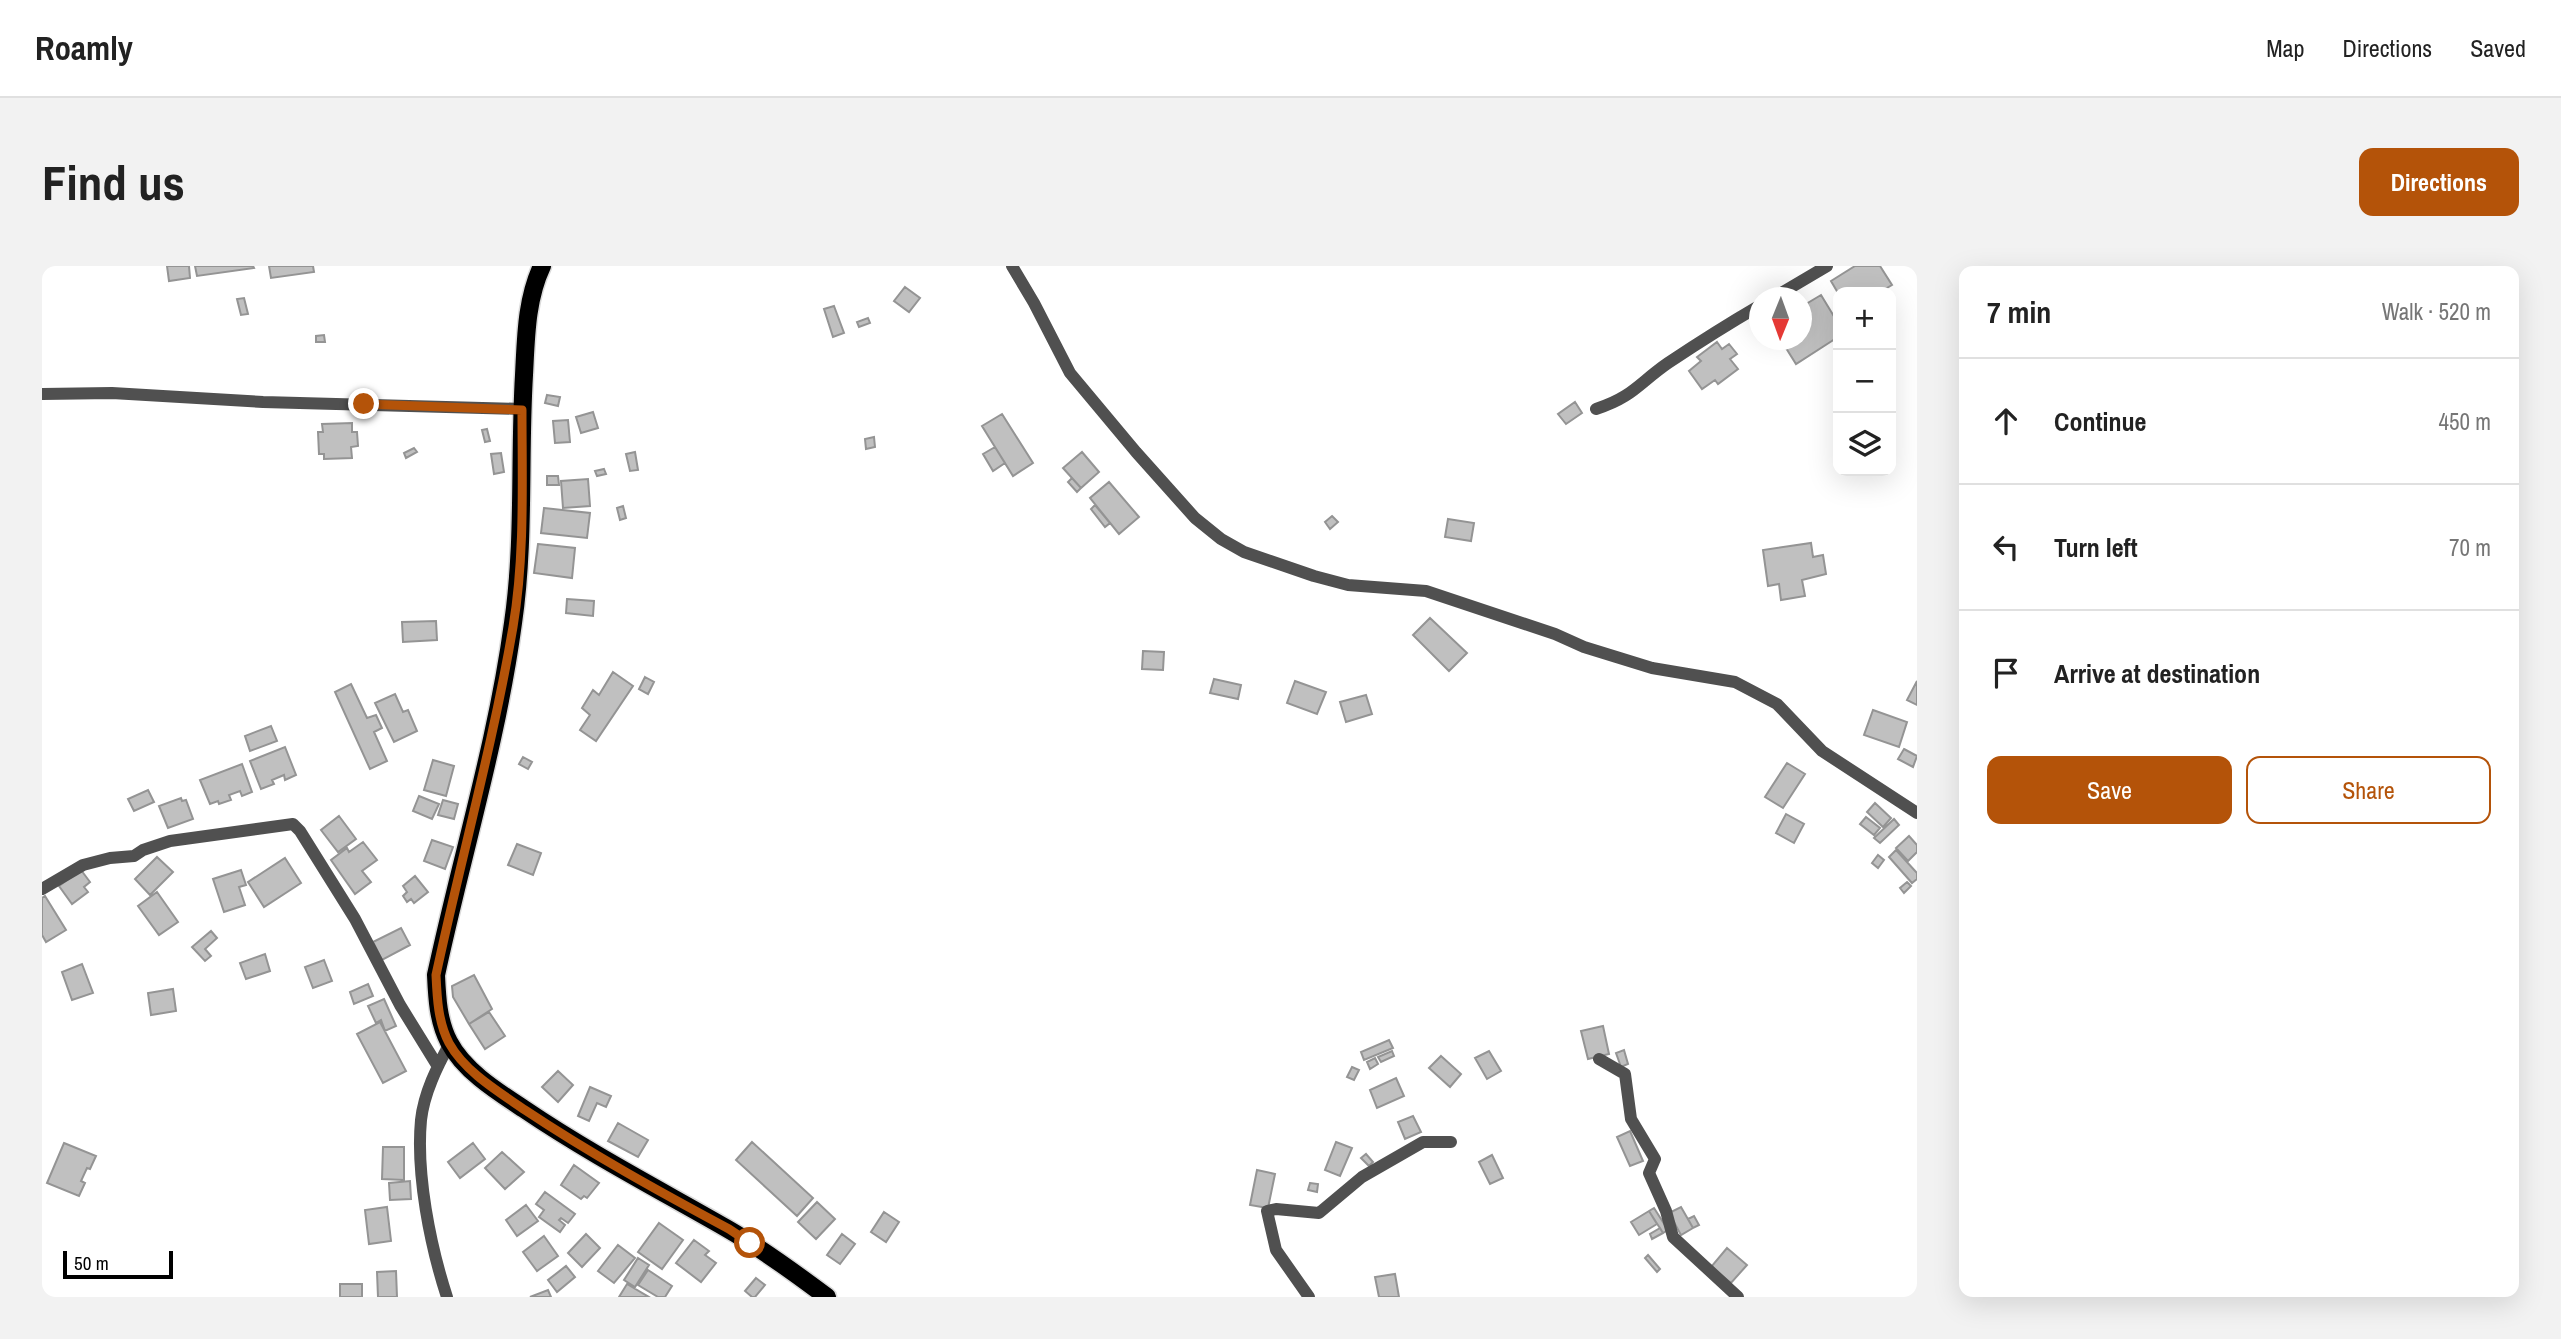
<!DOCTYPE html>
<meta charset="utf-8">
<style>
body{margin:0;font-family:"Archivo Narrow",sans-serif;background:#f2f2f2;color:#222}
.controls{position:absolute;right:21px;top:21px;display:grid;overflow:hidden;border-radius:14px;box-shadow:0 7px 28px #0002}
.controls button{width:63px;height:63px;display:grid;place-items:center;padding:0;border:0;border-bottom:2px solid #e0e0e0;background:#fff;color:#222;font:35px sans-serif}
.compass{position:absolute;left:1707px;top:21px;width:63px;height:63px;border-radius:50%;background:#fff;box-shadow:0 7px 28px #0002;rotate:181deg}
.scale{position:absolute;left:21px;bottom:18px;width:110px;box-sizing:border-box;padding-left:7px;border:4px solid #000;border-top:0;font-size:19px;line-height:24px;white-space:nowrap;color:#000;-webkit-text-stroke:5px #fff;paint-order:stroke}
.stop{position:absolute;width:21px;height:21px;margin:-16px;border:5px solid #b45309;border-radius:50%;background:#fff}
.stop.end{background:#b45309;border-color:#fff;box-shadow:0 2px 7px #0008}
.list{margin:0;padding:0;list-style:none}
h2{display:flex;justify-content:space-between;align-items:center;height:91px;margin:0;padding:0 28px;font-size:30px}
h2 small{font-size:23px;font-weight:400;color:#767676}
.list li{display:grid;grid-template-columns:46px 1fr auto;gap:21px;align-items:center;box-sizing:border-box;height:126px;padding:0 28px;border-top:2px solid #e0e0e0}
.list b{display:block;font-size:26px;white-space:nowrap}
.list em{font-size:23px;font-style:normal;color:#767676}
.actions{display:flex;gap:14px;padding:21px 28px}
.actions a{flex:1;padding:16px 0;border:2px solid #b45309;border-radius:14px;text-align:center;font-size:24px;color:#b45309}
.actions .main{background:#b45309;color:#fff}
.icon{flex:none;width:38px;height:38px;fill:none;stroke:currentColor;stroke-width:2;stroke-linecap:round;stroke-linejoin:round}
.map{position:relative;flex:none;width:1875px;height:1031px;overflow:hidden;border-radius:14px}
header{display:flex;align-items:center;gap:42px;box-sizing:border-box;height:98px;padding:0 35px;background:#fff;border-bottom:2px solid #e0e0e0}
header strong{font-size:33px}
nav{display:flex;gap:38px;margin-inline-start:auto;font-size:24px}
.intro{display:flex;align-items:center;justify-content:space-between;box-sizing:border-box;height:168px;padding:0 42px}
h1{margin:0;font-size:49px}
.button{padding:18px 32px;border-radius:14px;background:#b45309;color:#fff;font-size:24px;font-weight:700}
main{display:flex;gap:42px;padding:0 42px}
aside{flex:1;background:#fff;border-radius:14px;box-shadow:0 7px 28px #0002}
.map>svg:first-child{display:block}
</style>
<header>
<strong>Roamly</strong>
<nav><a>Map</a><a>Directions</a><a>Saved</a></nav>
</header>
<div class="intro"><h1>Find us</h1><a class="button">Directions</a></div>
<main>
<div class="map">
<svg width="1875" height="1031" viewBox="0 0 1875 1031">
<rect width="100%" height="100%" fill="#fff"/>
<path fill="#c0c0c0" stroke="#949494" stroke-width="2" d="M125 0H147L148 12 127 15Z
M153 0H211L212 2 155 10Z
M227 0H271L272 6 229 12Z
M1813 0H1838L1850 19 1838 26 1796 27 1789 15Z
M863 21 878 32 867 46 852 35Z
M1779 29 1796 57V71L1754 98 1739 74H1759V41Z
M202 32 206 48 199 49 195 33Z
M792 40 802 67 791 71 782 43Z
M826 52 828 57 817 61 815 56Z
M282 69 283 76H274V70Z
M1675 76 1680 83 1687 78 1695 88 1688 93 1696 103 1676 118 1673 114 1660 123 1647 105 1659 95 1655 91Z
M505 129 518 131 516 140 503 137Z
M1533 136 1540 147 1524 158 1516 148Z
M551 146 556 162 539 167 534 151Z
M960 148 991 197 971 210 940 160Z
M526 154 528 176 513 177 511 155Z
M310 157V166H315L316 180 309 181 310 192 282 193V188H277L276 166H281L280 158Z
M445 163 448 175 443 176 440 164Z
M832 171 833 181 824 183 823 173Z
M953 181 963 197 951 205 941 188Z
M372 182 375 186 364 192 362 187Z
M593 186 596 204 588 205 584 188Z
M1040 186 1057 206 1039 222 1021 202Z
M459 187 462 206 452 208 449 188Z
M562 203 564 208 555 210 553 205Z
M505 210H516L517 219H505Z
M1030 212 1039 222 1035 226 1026 216Z
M546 213 548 240 521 242 519 215Z
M1067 216 1097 251 1077 268 1048 232Z
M1053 239 1068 257 1063 261 1049 243Z
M581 240 584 252 578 254 575 242Z
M502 242 548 247 545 272 499 267Z
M1290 250 1296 256 1288 263 1283 256Z
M1406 253 1432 257 1429 275 1403 271Z
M1769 277 1771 291 1781 289 1784 308 1760 314 1763 330 1739 334 1737 318 1726 320 1721 284Z
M496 278 533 282 530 312 492 307Z
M525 333 552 335 551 350 524 347Z
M1388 352 1425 387 1407 405 1371 369Z
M394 355 395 374 361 376 360 356Z
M1101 385 1122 386 1121 404 1100 403Z
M571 406 591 420 554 475 538 464 548 449 540 442 551 424 557 429Z
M603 411 612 416 606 428 597 423Z
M1172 413 1199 419 1196 433 1168 427Z
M1253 415 1284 426 1275 448 1245 437Z
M1875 415V439L1865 434Z
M309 418 325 452 334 449 340 462 332 466 345 495 328 503 293 426Z
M353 428 361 446 366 444 375 465 352 476 333 437Z
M1324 429 1330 448 1304 456 1298 436Z
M1831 444 1865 456 1857 481 1822 469Z
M229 460 235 475 208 485 203 470Z
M243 481 254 509 243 514 242 509 230 514 232 518 219 523 208 495Z
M1862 483 1875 490 1871 501 1856 493Z
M481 491 490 496 486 503 477 498Z
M391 494 412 500 404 530 382 524Z
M1745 497 1763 508 1741 542 1723 531Z
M200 498 210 526 200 530 198 525 187 529 189 534 177 538 176 535 168 538 158 514Z
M106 524 112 536 92 545 86 533Z
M377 530 397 538 390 553 371 545Z
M139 532 140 535 144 534 151 553 126 562 117 540Z
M401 534 416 538 412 553 396 549Z
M1833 537 1849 552 1841 561 1825 546Z
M1744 548 1762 558 1752 577 1734 567Z
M297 550 314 573 296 586 279 564Z
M1824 551 1838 562 1832 569 1818 558Z
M1852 553 1857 559 1838 577 1832 572Z
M1867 570 1875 579V586L1866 595 1854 582Z
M390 574 411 581 403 603 382 595Z
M321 576 335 594 320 605 329 616 313 628 289 594 305 582 307 586Z
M475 578 499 587 491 609 466 599Z
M1854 584 1875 607V613L1870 617 1847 591Z
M1836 589 1842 594 1836 602 1830 597Z
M115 591 131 606 108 629 93 613Z
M243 592 259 617 222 641 206 616Z
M39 604 48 616 42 621 46 626 30 638 17 620Z
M199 604 204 619 197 621 203 639 182 646 171 613Z
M373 610 386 626 372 637 369 633 365 636 361 630 365 626 361 620Z
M1865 616 1869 620 1862 627 1858 622Z
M115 626 136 656 117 669 96 640Z
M3 630 24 664 4 676 0 669V632Z
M359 662 368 679 340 694 331 676Z
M169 665 175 672 163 683 169 690 163 695 150 681Z
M223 688 228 705 204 713 198 697Z
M282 694 290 715 271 722 263 701Z
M40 698 51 727 30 734 20 706Z
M432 709 450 743 427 758 411 731 410 720Z
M326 718 331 730 312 738 308 726Z
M131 723 134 745 109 749 106 727Z
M342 733 354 760 343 765 339 754 334 757 326 740Z
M447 746 463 770 443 783 427 758Z
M338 756 364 805 341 817 315 768Z
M1561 760 1567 788 1546 793 1539 765Z
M1347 774 1351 782 1322 794 1319 786Z
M1582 784 1586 798 1579 801 1574 787Z
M1350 785 1352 790 1339 796 1336 791Z
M1447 785 1459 805 1445 813 1433 792Z
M1399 790 1419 808 1408 821 1387 802Z
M1333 792 1336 798 1328 803 1325 796Z
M1310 801 1317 804 1312 814 1305 811Z
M516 805 531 819 516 836 500 821Z
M1354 812 1362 830 1335 842 1328 824Z
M548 821 569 830 564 841 555 837 547 855 536 850Z
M1371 850 1379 866 1363 873 1356 856Z
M576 857 606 874 596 891 566 875Z
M1588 865 1601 895 1588 900 1575 871Z
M710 876 771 932 755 950 694 894Z
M1294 876 1310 882 1298 910 1283 904Z
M22 877 54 890 48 903 45 902 39 915 43 917 37 930 5 917Z
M431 877 443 893 418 912 406 896Z
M341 881H362V914L340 913Z
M460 886 482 906 463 923 443 902Z
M1324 888 1331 896 1327 900 1319 892Z
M1450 889 1461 912 1448 918 1437 896Z
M532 899 557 917 545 932 542 930 539 933 519 919Z
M1215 904 1233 908 1226 942 1208 939Z
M368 915 369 933 348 934 347 917Z
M1268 917 1276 918 1275 926 1266 924Z
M503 926 533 948 526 957 519 952 517 954 523 959 518 966 497 951 502 944 494 938Z
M775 936 793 953 774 973 756 956Z
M484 939 496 955 475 970 464 954Z
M345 941 349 975 327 978 323 944Z
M1639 941 1651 962 1639 969 1627 947Z
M1612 942 1626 964 1621 967 1607 945Z
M1607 945 1615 958 1597 969 1589 956Z
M842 946 857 956 844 976 829 966Z
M1652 950 1657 959 1651 962 1646 953Z
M617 957 641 974 620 1003 596 986Z
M1618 962 1621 967 1610 973 1608 968Z
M544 968 558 982 540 1001 526 987Z
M800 968 813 978 798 998 785 989Z
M502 970 516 990 495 1005 481 986Z
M652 974 667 985 663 989 674 997 659 1016 634 997Z
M576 979 593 992 572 1017 556 1005Z
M1685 982 1705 999 1689 1017 1669 1001Z
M1606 989 1618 1003 1615 1006 1603 992Z
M596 992 607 999 593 1021 582 1014Z
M524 1000 533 1011 515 1026 506 1014Z
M606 1004 630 1020 623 1031H616L596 1019Z
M354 1005 355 1031H336L335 1006Z
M1353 1008 1357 1031H1337L1333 1011Z
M714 1012 723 1019 713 1031H710L703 1025Z
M298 1018H320V1031H298Z
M585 1018 607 1031H577Z
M506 1024 509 1031H488Z"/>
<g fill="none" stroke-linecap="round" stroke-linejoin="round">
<g stroke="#dbdbdb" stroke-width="21">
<path id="primary" d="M500 0C484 34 484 72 482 109 477 192 483 275 471 357 455 476 419 592 394 709 395 731 396 755 407 776 422 805 456 826 482 843 547 887 616 923 684 962 719 982 753 1007 785 1031"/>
</g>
<path stroke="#505050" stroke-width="12" d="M970 0 992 37 1028 107 1094 186 1153 252 1179 273 1202 286 1272 310 1306 319 1384 325 1513 368 1542 381 1610 402 1693 416 1735 438 1780 485 1875 547
M1731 32 1785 0
M0 128 70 127 221 136 480 143
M1554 143C1591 131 1597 117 1626 97 1656 77 1686 58 1717 40
M0 623 41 599 68 592 92 590 101 584 128 575 251 558 258 565 313 653 358 739 395 799
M1557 793 1583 808 1589 853 1613 893 1607 907 1624 945 1631 971 1696 1031
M405 1031C388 979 374 908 379 854 382 827 395 801 408 777
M1267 1031 1234 984 1225 945 1234 943 1277 947 1320 911 1381 876H1409"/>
<use href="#primary" stroke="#000" stroke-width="18"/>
</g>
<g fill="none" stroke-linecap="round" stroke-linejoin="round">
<path stroke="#b45309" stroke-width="9" d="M322 138 480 144C480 215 483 290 471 361 451 478 419 593 394 709 395 731 396 756 407 777 423 806 457 826 483 844 549 888 618 926 687 963L708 977"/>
</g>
</svg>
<div class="controls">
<button>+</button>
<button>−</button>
<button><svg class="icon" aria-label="layers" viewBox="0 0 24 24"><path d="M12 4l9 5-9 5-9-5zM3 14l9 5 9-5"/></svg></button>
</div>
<svg class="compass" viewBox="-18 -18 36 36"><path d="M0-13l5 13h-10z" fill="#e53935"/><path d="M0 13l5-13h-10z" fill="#767676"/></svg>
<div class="scale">50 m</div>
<div class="stop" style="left:708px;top:977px"></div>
<div class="stop end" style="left:322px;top:138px"></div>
</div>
<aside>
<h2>7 min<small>Walk · 520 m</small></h2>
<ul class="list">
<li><svg class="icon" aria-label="ahead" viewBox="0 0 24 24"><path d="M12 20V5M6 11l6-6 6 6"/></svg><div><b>Continue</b></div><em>450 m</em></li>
<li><svg class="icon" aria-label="left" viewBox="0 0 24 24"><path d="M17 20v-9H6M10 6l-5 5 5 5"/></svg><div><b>Turn left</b></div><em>70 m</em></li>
<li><svg class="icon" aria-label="arrive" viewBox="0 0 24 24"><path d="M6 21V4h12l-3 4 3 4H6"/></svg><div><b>Arrive at destination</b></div></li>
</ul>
<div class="actions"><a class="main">Save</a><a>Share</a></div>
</aside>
</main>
